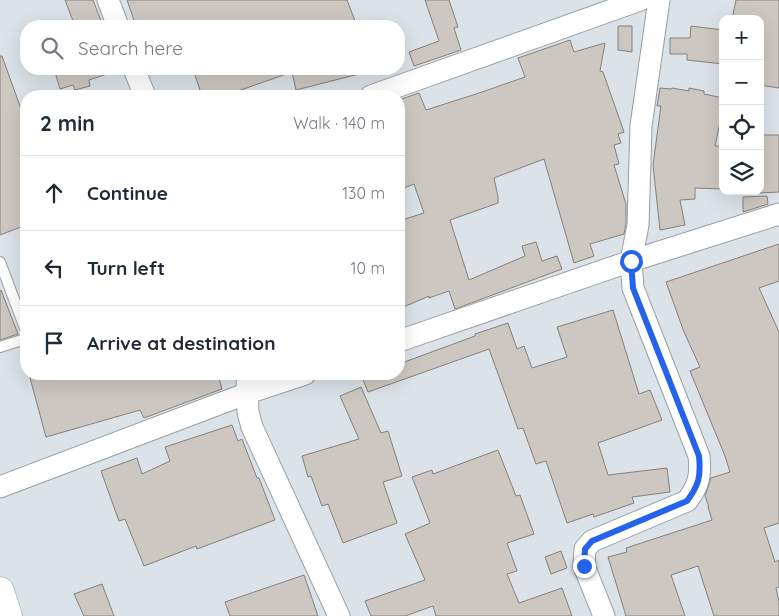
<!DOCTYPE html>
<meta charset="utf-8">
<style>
body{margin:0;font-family:Quicksand,sans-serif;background:#f2f2f3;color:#1f2937}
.controls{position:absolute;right:15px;top:15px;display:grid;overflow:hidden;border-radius:10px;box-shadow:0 5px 20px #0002}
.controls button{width:45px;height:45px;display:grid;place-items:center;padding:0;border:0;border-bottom:1px solid #e0e1e3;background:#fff;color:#1f2937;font:25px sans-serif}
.stop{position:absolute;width:15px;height:15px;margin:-11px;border:4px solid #2563eb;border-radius:50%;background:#fff}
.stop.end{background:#2563eb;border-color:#fff;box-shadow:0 1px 5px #0008}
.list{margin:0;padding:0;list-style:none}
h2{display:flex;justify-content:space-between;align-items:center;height:65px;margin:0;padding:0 20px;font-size:21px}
h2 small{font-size:16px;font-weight:400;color:#747a83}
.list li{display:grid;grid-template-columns:32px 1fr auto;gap:15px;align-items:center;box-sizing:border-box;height:75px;padding:0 20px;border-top:1px solid #e0e1e3}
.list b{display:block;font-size:19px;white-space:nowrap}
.list em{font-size:16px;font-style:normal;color:#747a83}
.icon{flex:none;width:28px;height:28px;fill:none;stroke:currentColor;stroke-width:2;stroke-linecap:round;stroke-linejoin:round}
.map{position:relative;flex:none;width:779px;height:616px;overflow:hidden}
.search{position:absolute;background:#fff;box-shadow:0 5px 20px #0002;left:20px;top:20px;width:385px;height:55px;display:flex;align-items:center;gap:12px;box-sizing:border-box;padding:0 18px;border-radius:20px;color:#747a83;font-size:19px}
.panel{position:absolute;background:#fff;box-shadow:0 5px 20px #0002;left:20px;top:90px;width:385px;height:290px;border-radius:20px}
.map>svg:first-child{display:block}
</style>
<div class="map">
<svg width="779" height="616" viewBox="0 0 779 616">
<rect width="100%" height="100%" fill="#dbe2e8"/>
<path fill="#cdc7c1" stroke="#85807a" d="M65 0H93L103 26H75Z
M127 0H347L357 26H136Z
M425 0H449L458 27 454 28 461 50 414 66 409 52 439 41Z
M736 0H779V88L760 85V19H732Z
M618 26H632V52L618 50Z
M691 26 723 30V64L687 60V54H670V38H690Z
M570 40 574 52 605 43 600 71 603 72 624 132 618 134 621 143 614 145 619 164 614 165 626 204V224L624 234 590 244 594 256 574 263 544 159 494 178 498 197V203L450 220 469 280 525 256 522 246 536 242 542 261 557 256 562 269 455 309 449 291 429 298V296L399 309V221L424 213 414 184 399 190V100L419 93 426 110 482 92 525 77 518 58Z
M0 56H2L26 123V225L0 235Z
M54 69H113V72L89 80 90 86 75 90 73 85 60 89Z
M193 69H358L359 74 296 90 292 72 238 91 240 96H202Z
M660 88 671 89 672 88 689 91V88L704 91V94L723 98V109L715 146H723V189L695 188V199L680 200 685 225 660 230 653 165 661 106H657Z
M760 135H779V192L760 193Z
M767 196 768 204 743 212V197Z
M779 244V281L759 288 779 332V523L764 528 775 562 779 560V587L776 588 779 602V616H714L698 566 671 575 685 616H626L608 557 627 552 626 548 712 520 708 507H709L705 496 711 478 730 472 725 456 690 371 700 367 684 332 666 282Z
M1 290 18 334 0 340V291Z
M613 310 639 394 650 390 662 420 598 443 608 475 667 468 670 492 632 497 634 503 594 517 593 514 567 523 546 461 536 464 523 428 518 429 489 349 368 392 362 377 372 374H399V364L475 336V334L508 323 517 349 524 346 532 368 567 357 557 327Z
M29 374H218L222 389 144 418 140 410 46 437Z
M361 387 381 433 388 431 402 476 383 482 397 523 343 543 328 504 322 506 311 476 308 477 302 456 359 439 340 396Z
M232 425 238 441 242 439 257 478H259L275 520 197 549 196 546 144 566 125 519 119 521 101 471 137 458 142 474 170 461 165 447Z
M498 450 516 496 520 495 534 534 507 543 517 571 507 574 519 603 562 588 572 616H436L433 606 405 616H371L365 601 425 580 405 534 430 523 412 477 432 470 433 474Z
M561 551 567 568 551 574 545 557Z
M304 575 318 616H230L225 602Z
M102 584 114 616H84L74 594Z"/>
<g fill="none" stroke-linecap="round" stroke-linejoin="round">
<g stroke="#989fa4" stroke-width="12">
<path id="lane" d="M0 262 26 331
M0 347 25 339 26 335"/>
</g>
<g stroke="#989fa4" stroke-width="23">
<path id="street" d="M108 0 118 26
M134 69 145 96
M371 96 640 0
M399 341 631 261 779 214
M247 374 248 412 252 427 339 616
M0 487 248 393 305 374
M604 616 584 566 585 549 592 541 687 501C699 485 701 476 699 456L633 288 631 261 638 225 641 126 659 0"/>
</g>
<g stroke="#989fa4" stroke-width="29">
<path id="secondary" d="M0 591 8 616"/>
</g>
<use href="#lane" stroke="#fff" stroke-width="10"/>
<use href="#street" stroke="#fff" stroke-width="21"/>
<use href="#secondary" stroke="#fff" stroke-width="28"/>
</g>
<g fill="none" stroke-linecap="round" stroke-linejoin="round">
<path stroke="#2563eb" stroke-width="6" d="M584 566 585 549 592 541 687 501C699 485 701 476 699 456L633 288 631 261"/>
</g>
</svg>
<div class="controls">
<button>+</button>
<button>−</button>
<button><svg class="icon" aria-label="locate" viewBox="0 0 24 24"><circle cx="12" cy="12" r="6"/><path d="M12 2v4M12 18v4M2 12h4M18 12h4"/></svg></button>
<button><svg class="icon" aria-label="layers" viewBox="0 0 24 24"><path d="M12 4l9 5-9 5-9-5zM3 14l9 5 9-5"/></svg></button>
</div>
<div class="stop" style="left:631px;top:261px"></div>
<div class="stop end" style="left:584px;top:566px"></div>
<div class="search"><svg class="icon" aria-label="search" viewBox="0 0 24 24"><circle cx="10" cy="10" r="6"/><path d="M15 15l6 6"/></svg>Search here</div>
<section class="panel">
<h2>2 min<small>Walk · 140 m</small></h2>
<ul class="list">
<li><svg class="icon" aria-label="ahead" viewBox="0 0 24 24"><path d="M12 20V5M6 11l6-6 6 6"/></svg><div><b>Continue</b></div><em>130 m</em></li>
<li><svg class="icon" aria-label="left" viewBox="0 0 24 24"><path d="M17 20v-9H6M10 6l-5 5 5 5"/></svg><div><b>Turn left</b></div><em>10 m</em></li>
<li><svg class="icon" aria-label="arrive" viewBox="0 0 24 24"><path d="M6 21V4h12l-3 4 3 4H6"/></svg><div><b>Arrive at destination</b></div></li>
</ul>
</section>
</div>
